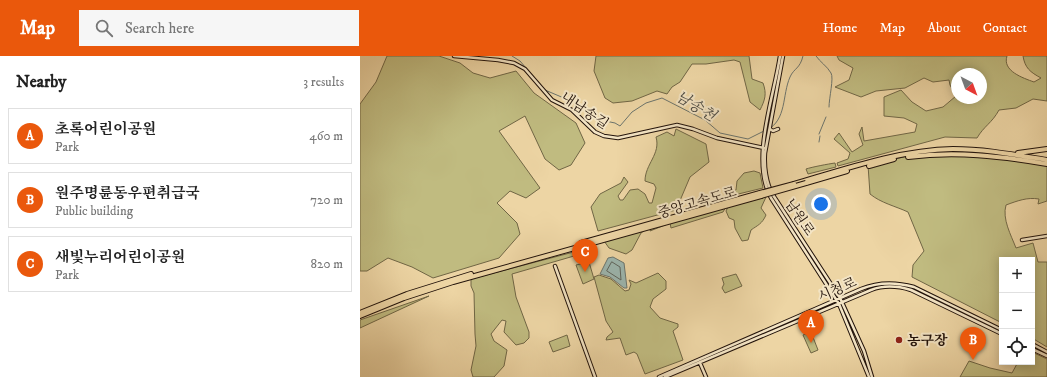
<!DOCTYPE html>
<meta charset="utf-8">
<style>
body{margin:0;font-family:"IM FELL DW Pica","Noto Serif KR",serif;background:#f6f6f6;color:#222}
.controls{position:absolute;right:12px;bottom:12px;display:grid;overflow:hidden;border-radius:0px;box-shadow:0 2px 10px #0003}
.controls button{width:36px;height:36px;display:grid;place-items:center;padding:0;border:0;border-bottom:1px solid #e0e0e0;background:#fff;color:#222;font:20px sans-serif}
.compass{position:absolute;left:591px;top:12px;width:36px;height:36px;border-radius:50%;background:#fff;box-shadow:0 2px 10px #0003;rotate:139deg}
.you{position:absolute;left:461px;top:148px;width:14px;height:14px;margin:-10px;border:3px solid #fff;border-radius:50%;background:#1a73e8;box-shadow:0 0 0 6px #1a73e833}
.badge{display:grid;place-items:center;width:26px;height:26px;border-radius:50%;background:#ea580c;color:#fff;font-size:13px;font-weight:700}
.pin{position:absolute;translate:-50% -33px;filter:drop-shadow(0 1px 2px #0008)}
.pin::after{content:'';position:absolute;top:21px;width:14px;height:12px;background:inherit;clip-path:polygon(0 0,100% 0,50% 100%)}
.list{margin:0;padding:0;list-style:none}
h2{display:flex;justify-content:space-between;align-items:center;height:52px;margin:0;padding:0 16px;font-size:17px}
h2 small{font-size:13px;font-weight:400;color:#767676}
.list li{display:grid;grid-template-columns:26px 1fr auto;gap:12px;align-items:center;box-sizing:border-box;height:56px;margin:0 8px 8px;padding:0 8px;border:1px solid #e0e0e0;border-radius:0px}
.list b{display:block;font-size:15px;white-space:nowrap}
.list p{margin:0;font-size:13px;white-space:nowrap;color:#767676}
.list em{font-size:13px;font-style:normal;color:#767676}
.icon{flex:none;width:22px;height:22px;fill:none;stroke:currentColor;stroke-width:2;stroke-linecap:round;stroke-linejoin:round}
.map{position:relative;flex:none;width:687px;height:321px;overflow:hidden}
header{display:flex;align-items:center;gap:24px;box-sizing:border-box;height:56px;padding:0 20px;background:#ea580c;color:#fff}
header strong{font-size:19px}
nav{display:flex;gap:22px;margin-inline-start:auto;font-size:14px}
.search{width:280px;height:36px;background:#f6f6f6;display:flex;align-items:center;gap:10px;box-sizing:border-box;padding:0 14px;border-radius:0px;color:#767676;font-size:15px}
main{display:flex}
aside{flex:1;background:#fff}
.map>svg:first-child{display:block}
</style>
<header>
<strong>Map</strong>
<div class="search"><svg class="icon" aria-label="search" viewBox="0 0 24 24"><circle cx="10" cy="10" r="6"/><path d="M15 15l6 6"/></svg>Search here</div>
<nav><a>Home</a><a>Map</a><a>About</a><a>Contact</a></nav>
</header>
<main>
<aside>
<h2>Nearby<small>3 results</small></h2>
<ul class="list">
<li><span class="badge">A</span><div><b>초록어린이공원</b><p>Park</p></div><em>460 m</em></li>
<li><span class="badge">B</span><div><b>원주명륜동우편취급국</b><p>Public building</p></div><em>720 m</em></li>
<li><span class="badge">C</span><div><b>새빛누리어린이공원</b><p>Park</p></div><em>820 m</em></li>
</ul>
</aside>
<div class="map">
<svg width="687" height="321" viewBox="0 0 687 321">
<rect width="100%" height="100%" fill="#edd5a4"/>
<filter id="stains"><feTurbulence type="fractalNoise" baseFrequency=".005" numOctaves="4"/><feColorMatrix values="0 0 0 0 .2 0 0 0 0 .09 0 0 0 0 .02 0 0 0 .5 -.17"/></filter>
<radialGradient id="worn" r=".72"><stop offset=".6" stop-color="#630" stop-opacity="0"/><stop offset="1" stop-color="#630" stop-opacity=".3"/></radialGradient>
<path fill="#c0bb80" stroke="#706645" fill-rule="evenodd" d="M27 0H79L100 7 113 17 130 22 156 15 174 37 216 67 225 87 211 109 199 114 185 103 165 60 139 75 180 132 166 142 150 135 137 147 157 167 160 178 139 202 73 222 52 211 28 202 7 215H0V48L16 26Z
M236 0H389L392 23 403 27C407 38 405 44 400 54L390 46 380 6 374 4 346 8H332L320 26 312 31 307 38 297 35 272 45 253 47 245 42 234 15Z
M477 0H647C642 15 663 22 674 26L681 22C670 16 665 12 663 0H687V45L673 43 656 52 639 54C632 67 624 70 617 82L585 81 478 110 477 107 488 103 490 97 474 83 479 77 492 96 503 89 499 78 502 71 504 85 555 76 557 68 544 62 524 60V41L541 34 552 46 566 55 583 51 596 40 590 29 589 24 573 26 564 22 545 32 516 35 501 41 475 31 489 24 493 12 479 4ZM597 18H621V42H597Z
M316 73 346 88 349 106 330 121 316 154 238 175 231 151 240 138 261 127 264 121 268 126 258 140 260 144H263L270 134 278 133 285 138 289 147H292L296 132 294 128 285 125C285 108 301 98 296 81L307 76 314 80Z
M610 95 687 107V145L678 148 679 143C667 141 657 145 646 149 642 163 651 179 656 192L673 187 678 206H687V291L672 282V204H642V267L552 221 553 209 564 195 548 156C535 150 521 147 510 138L508 109 566 96Z
M475 107 476 111 448 118 446 113C452 111 468 108 475 107Z
M394 115 400 117 403 132 366 141V138L376 134 377 125 384 117Z
M406 141 401 152 406 159C402 168 398 169 391 174L388 184 382 185 375 172 374 164 369 162 366 155 368 151Z
M367 149 363 156 311 172 310 167 290 175 292 169 281 177 272 194 266 198 249 192 242 182Z
M229 192V198L214 200 152 218 156 241 169 276V282L164 287 156 289 144 276 146 265 142 264 131 278 134 285 147 294 144 310 134 321H113L111 314 116 290 115 278 114 237 111 230V223Z
M229 206 234 223 223 228 216 209Z
M298 217 306 225V233L293 243 290 251 300 262 318 268V271L313 275 323 304 285 318 277 298 274 296 266 299 260 282 246 284 247 281 253 276 246 265 234 221 239 219 251 223 265 235 269 234 271 228 269 224 276 227Z
M376 218 382 230 365 237 362 232 364 228 362 222Z
M69 240 0 272V264Z
M451 276 458 294 451 297 443 279Z
M207 279 210 290 193 296 189 286Z
M672 296 687 303V321H600L609 305 630 312 652 317 658 306H672Z"/>
<path fill="#9cb6af" stroke="#6b746d" d="M253 201 264 207 267 232H264L250 221 240 218 248 202Z"/>
<g fill="none" stroke-linecap="round" stroke-linejoin="round">
<path stroke="#5e645c" stroke-width="1" d="M252 206 260 211 261 224 247 215Z"/>
<path stroke="#6b746d" stroke-width="1" d="M152 0 160 5 185 34 225 51 231 62 255 67 260 70 272 56 286 47 302 42 345 64 360 77 388 83 404 75
M456 0C460 6 467 10 471 17 474 22 469 42 469 51
M407 74C427 64 422 39 430 21 434 12 440 13 443 0
M459 78 466 61
M459 86 460 80"/>
<g stroke="#21120a" stroke-width="4.5">
<path id="secondary" d="M94 0 138 4 154 7 165 13 192 44 212 54 235 76 244 80 258 82 317 69 333 73 357 82 404 92
M420 0C414 41 390 104 411 142L479 248 509 321
M423 0 405 97C404 110 406 127 413 139L480 242 504 295 512 321
M410 73 413 75 418 73
M662 184 687 180
M195 210 235 321
M672 288 687 296
M672 293 687 300
M340 307 346 321
M299 321 501 233C518 226 536 226 554 231L642 274
M305 321 511 234C524 229 538 230 551 234L642 278"/>
</g>
<g stroke="#21120a" stroke-width="6">
<path id="highway" d="M658 97 687 93
M548 101C596 95 640 100 687 108
M509 110 534 103
M446 127 487 115
M434 128C485 113 539 94 593 93 624 93 656 99 687 104
M221 187 400 137
M0 257 47 238 111 218
M0 260 44 242 93 226 401 140"/>
</g>
<use href="#secondary" stroke="#f3e4c4" stroke-width="2.5"/>
<use href="#highway" stroke="#edd5a4" stroke-width="4"/>
<g stroke="#21120a" stroke-width="6" stroke-linecap="butt">
<path id="highway-bridge" d="M400 137 434 128
M401 140 446 127"/>
</g>
<use href="#highway-bridge" stroke="#edd5a4" stroke-width="4"/>
</g>
<circle fill="#8f2418" stroke="#f3e4c4" stroke-width="1.5" cx="539" cy="284" r="4"/>
<g text-anchor="middle" stroke-width="4" stroke-linejoin="round" paint-order="stroke">
<g font-size="14" fill="#21120a" stroke="#f3e4c4">
<text transform="translate(225 54) rotate(34)" y="5">내남송길</text>
<text transform="translate(337 146) rotate(-16)" y="5">중앙고속도로</text>
<text transform="translate(440 161) rotate(56)" y="5">남원로</text>
<text transform="translate(477 233) rotate(-24)" y="5">시청로</text>
</g>
<g font-size="14" font-weight="bold" fill="#21120a" stroke="#f3e4c4" text-anchor="start">
<text x="547" y="289">농구장</text>
</g>
<g font-size="15" font-style="italic" fill="#4c4b44" stroke="#f3e4c4">
<text transform="translate(336 50) rotate(31)" y="5">남송천</text>
</g>
</g>
<rect width="100%" height="100%" filter="url(#stains)"/>
<rect width="100%" height="100%" fill="url(#worn)"/>
</svg>
<div class="controls">
<button>+</button>
<button>−</button>
<button><svg class="icon" aria-label="locate" viewBox="0 0 24 24"><circle cx="12" cy="12" r="6"/><path d="M12 2v4M12 18v4M2 12h4M18 12h4"/></svg></button>
</div>
<svg class="compass" viewBox="-18 -18 36 36"><path d="M0-13l5 13h-10z" fill="#e53935"/><path d="M0 13l5-13h-10z" fill="#767676"/></svg>
<div class="you"></div>
<div class="pin badge" style="left:451px;top:287px">A</div>
<div class="pin badge" style="left:613px;top:304px">B</div>
<div class="pin badge" style="left:225px;top:216px">C</div>
</div>
</main>
